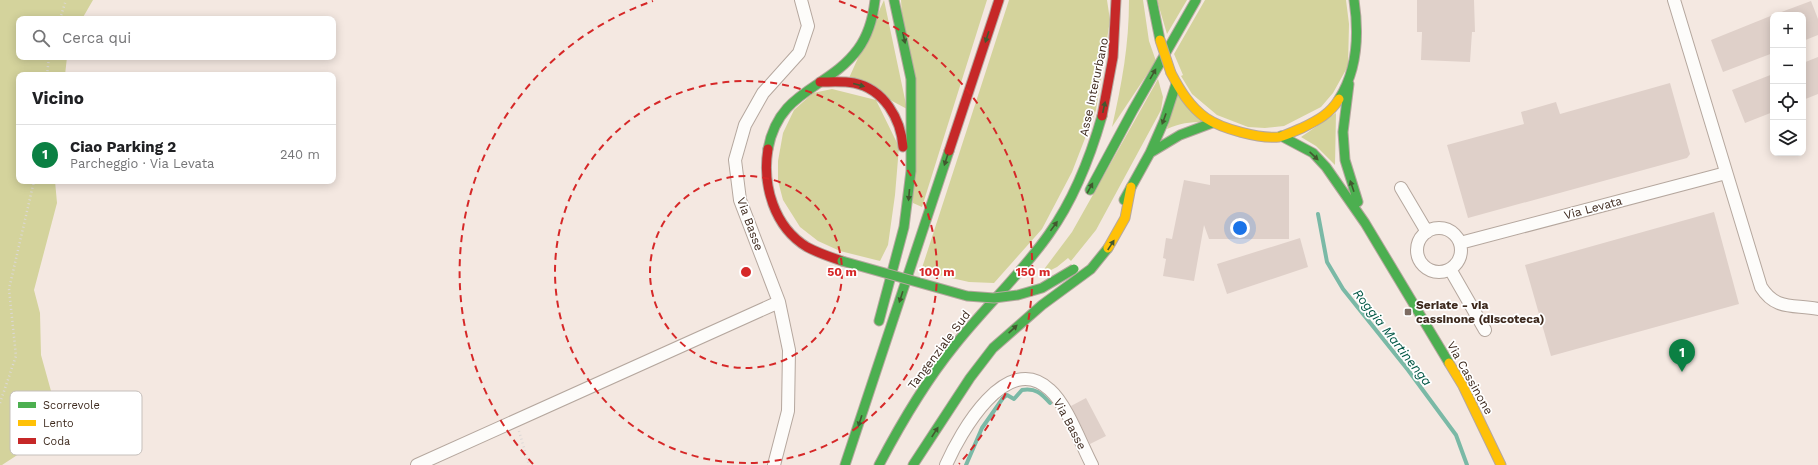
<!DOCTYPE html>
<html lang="it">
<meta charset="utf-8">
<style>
body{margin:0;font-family:"Work Sans",sans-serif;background:#f6f6f6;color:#202124}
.controls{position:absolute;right:12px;top:12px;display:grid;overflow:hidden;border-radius:8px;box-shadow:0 2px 10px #0003}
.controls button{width:36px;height:36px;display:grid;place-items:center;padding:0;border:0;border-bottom:1px solid #e0e0e0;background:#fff;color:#202124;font:20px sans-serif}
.you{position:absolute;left:1240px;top:228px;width:14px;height:14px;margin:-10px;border:3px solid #fff;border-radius:50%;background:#1a73e8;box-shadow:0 0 0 6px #1a73e833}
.badge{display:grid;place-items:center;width:26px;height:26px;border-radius:50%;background:#0b8043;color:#fff;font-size:13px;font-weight:700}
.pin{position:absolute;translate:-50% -33px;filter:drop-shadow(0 1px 2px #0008)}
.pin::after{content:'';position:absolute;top:21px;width:14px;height:12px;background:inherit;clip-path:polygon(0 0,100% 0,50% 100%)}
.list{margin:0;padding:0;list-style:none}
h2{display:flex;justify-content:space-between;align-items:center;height:52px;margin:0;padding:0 16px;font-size:17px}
h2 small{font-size:13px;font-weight:400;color:#757577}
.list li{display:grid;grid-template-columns:26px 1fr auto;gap:12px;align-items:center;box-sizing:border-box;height:60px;padding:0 16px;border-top:1px solid #e0e0e0}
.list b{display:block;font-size:15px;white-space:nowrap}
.list p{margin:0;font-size:13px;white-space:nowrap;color:#757577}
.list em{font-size:13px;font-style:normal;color:#757577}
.icon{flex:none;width:22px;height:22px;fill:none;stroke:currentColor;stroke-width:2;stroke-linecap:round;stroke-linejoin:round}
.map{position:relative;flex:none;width:1818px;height:465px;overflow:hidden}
.search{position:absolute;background:#fff;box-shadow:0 2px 10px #0003;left:16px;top:16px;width:320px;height:44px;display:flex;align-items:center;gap:10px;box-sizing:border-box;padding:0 14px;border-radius:8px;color:#757577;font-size:15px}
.panel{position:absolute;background:#fff;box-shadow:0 2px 10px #0003;left:16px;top:72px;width:320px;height:112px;border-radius:8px}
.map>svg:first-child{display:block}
</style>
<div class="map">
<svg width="1818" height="465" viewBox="0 0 1818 465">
<rect width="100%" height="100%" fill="#f4e8e1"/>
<path fill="#d4d39c" d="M0 0H93L82 19H19V57H67L65 75H19V181H55L57 203 34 290 40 313 41 355 51 391 28 448 2 465H0Z
M884 0 907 109 849 78Z
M901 0H987L922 207 913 203Z
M1009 0H1107L1110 20 1096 110 1072 172 1042 229 994 283 969 282 921 271Z
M1129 0H1143L1149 41 1156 61 1112 127C1122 83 1129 45 1129 0Z
M1157 0H1187L1167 34Z
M1205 0H1346L1349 24 1348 66 1333 93 1321 107 1284 126 1265 128 1248 127 1217 115 1192 94 1181 76 1183 75 1174 54Z
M1158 79 1163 97 1161 110 1096 230 1071 261 1068 258 1057 267 1039 276 1072 232Z
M832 89 876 100 899 147 895 195 888 245 880 261 840 251 818 241 800 227 783 200 778 181V161L783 133 794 110 813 93Z
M1177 95 1204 122C1189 122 1180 123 1167 129Z
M1336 113 1335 165 1316 146 1301 137Z"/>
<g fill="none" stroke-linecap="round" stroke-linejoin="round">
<path stroke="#7ab9a6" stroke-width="4" d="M1318 214 1327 262 1343 289 1408 370 1456 435 1467 465
M966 465 982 428 1003 398 1007 395 1014 399 1022 390C1036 388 1041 393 1050 403"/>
</g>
<path fill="#dfd0c9" d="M1417 0H1474L1475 32H1472L1470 62 1421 60 1422 32H1417Z
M1811 1 1818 19V35L1803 41V15L1776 14Z
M1773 15V53L1723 72 1711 40Z
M1818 57V94L1803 100V63Z
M1773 74V112L1745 123 1732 90Z
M1670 83 1690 154 1687 158 1468 218 1447 145 1524 124 1521 112 1556 102 1560 114Z
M1210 175H1289V239H1209L1204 225 1194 281 1163 276 1166 259 1163 258 1166 238 1172 239 1184 180 1210 185Z
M1714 212 1739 304 1551 356 1525 265Z
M1300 238 1308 267 1227 294 1217 264Z
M1086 398 1106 436 1090 444 1071 406Z"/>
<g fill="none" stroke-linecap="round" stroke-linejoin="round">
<g stroke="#b5a79e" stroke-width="14">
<path id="street" d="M1674 0 1761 287C1776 311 1794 304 1818 309
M1401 188 1427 232
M1417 250a22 22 0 1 1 44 0a22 22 0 1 1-44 0Z
M1460 243 1726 173
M1450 269 1485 330
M417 465 779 302
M774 465 788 411 789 350 779 302 740 200 735 160 745 125 763 93 799 53 808 26 801 0
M946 465C960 433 1007 349 1050 390 1067 405 1081 444 1092 465"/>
</g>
<g stroke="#b5a79e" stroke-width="11">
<path id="fast" d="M1152 0 1160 40
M1349 84 1343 132 1345 160 1358 202
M1339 99C1358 69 1359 33 1354 0
M1281 136 1313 153 1326 167 1365 223 1449 363
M768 149C779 89 828 90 858 49 869 34 873 18 875 0
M1150 153 1180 135 1212 123
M1090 190 1133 110 1196 0
M1124 200 1150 153 1164 121 1176 84
M879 321 904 227 911 171V79L894 0
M845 465 949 151
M879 465C901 423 925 382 955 345 985 307 1021 274 1049 234 1074 199 1090 158 1102 116
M913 465 970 378 993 348 1042 305 1091 269 1108 248"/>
</g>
<g stroke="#b5a79e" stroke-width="11">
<path id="slow" d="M1171 73C1180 90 1190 107 1206 118 1222 129 1260 139 1279 137 1287 135 1294 131 1302 128 1318 120 1330 114 1339 99
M1108 248 1125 218 1131 187
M1449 363 1463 386 1501 465"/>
</g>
<g stroke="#b5a79e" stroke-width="11">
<path id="jam" d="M820 82C831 82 843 81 854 83 884 89 901 119 903 147
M1102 116 1113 57 1116 0
M768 149C762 185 774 227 807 247 818 253 830 257 842 261
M949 151 999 0"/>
</g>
<path stroke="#dcd8d6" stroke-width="2.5" stroke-dasharray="1 3" stroke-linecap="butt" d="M60 19 66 0
M47 75 49 57
M0 403 16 356 9 289 34 181
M519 431 529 465"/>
<use href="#street" stroke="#fdfcfa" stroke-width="12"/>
<use href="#fast" stroke="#4caf50" stroke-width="9"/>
<use href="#slow" stroke="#ffc107" stroke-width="9"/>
<use href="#jam" stroke="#c62828" stroke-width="9"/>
<g stroke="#b5a79e" stroke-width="11" stroke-linecap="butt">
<path id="fast-bridge" d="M842 261 967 296 994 298 1018 295 1042 288 1074 269"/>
</g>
<g stroke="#b5a79e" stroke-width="11" stroke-linecap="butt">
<path id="slow-bridge" d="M1160 40 1171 73"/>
</g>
<use href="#fast-bridge" stroke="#4caf50" stroke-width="9"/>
<use href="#slow-bridge" stroke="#ffc107" stroke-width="9"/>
</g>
<defs><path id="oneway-solid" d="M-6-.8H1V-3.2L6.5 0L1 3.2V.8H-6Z"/></defs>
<g fill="#42582f">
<use href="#oneway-solid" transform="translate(987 37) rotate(108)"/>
<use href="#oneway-solid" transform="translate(904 38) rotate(78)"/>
<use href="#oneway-solid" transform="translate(1153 74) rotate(-60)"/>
<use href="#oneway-solid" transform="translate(859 85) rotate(15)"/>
<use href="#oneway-solid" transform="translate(1104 107) rotate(-78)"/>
<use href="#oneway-solid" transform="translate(1164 119) rotate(110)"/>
<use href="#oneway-solid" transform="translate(1314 156) rotate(43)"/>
<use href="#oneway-solid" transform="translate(946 160) rotate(108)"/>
<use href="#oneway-solid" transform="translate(1352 186) rotate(-109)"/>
<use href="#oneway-solid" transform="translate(1090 188) rotate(-61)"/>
<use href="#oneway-solid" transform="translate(909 195) rotate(95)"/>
<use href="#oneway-solid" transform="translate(1054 226) rotate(-54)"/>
<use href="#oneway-solid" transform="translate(1111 245) rotate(-57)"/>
<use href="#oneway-solid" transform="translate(901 297) rotate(108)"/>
<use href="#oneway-solid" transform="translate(1013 329) rotate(-43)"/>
<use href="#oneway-solid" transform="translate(860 421) rotate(108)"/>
<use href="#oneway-solid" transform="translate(935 432) rotate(-57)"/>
</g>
<g fill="none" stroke="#d62828" stroke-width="2" stroke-dasharray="7 5">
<circle cx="746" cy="272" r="96"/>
<circle cx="746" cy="272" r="191"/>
<path d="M533 464A287 287 0 0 1 653 1M839 1A287 287 0 0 1 959 464"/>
</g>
<rect fill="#7d6c62" stroke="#fff" stroke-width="1.5" x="1404" y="308" width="8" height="8" rx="2"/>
<g text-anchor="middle" stroke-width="3.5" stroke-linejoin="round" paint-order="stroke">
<g font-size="12" fill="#3d291d" stroke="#fff">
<text transform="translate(1094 87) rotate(-78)" y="4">Asse Interurbano</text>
<text transform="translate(1593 208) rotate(-15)" y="4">Via Levata</text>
<text transform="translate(750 224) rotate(70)" y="4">Via Basse</text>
<text transform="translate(939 350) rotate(-53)" y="4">Tangenziale Sud</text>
<text transform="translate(1470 378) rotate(61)" y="4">Via Cassinone</text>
<text transform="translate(1070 424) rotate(62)" y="4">Via Basse</text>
</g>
<g font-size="12" font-weight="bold" fill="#3d291d" stroke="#fff" text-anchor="start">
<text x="1416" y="309">Seriate - via<tspan x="1416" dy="14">cassinone (discoteca)</tspan></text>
</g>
<g font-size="13" font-style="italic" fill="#025745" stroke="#fff">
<text transform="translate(1393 337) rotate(52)" y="5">Roggia Martinenga</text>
</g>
</g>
<rect x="10" y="391" width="132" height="64" rx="6" fill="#fff" stroke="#c5bfbb" stroke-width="1"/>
<rect x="18" y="402" width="18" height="6" fill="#4caf50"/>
<rect x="18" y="420" width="18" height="6" fill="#ffc107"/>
<rect x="18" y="438" width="18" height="6" fill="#c62828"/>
<g font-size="11" fill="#3d291d">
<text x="43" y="409">Scorrevole</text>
<text x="43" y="427">Lento</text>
<text x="43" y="445">Coda</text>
</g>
<circle cx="746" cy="272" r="6" fill="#d62828" stroke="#fff" stroke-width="2"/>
<g font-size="12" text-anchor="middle" font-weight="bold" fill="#d62828" stroke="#fff" stroke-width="3.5" stroke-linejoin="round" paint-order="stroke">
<text x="842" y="276">50 m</text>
<text x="937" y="276">100 m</text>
<text x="1033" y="276">150 m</text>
</g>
</svg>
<div class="controls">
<button>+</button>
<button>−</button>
<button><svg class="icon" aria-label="locate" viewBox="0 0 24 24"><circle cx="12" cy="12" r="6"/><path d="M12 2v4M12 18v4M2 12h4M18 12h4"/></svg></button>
<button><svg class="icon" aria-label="layers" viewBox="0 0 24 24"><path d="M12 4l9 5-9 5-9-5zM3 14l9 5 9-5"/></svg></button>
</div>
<div class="you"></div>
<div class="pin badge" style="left:1682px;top:372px">1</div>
<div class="search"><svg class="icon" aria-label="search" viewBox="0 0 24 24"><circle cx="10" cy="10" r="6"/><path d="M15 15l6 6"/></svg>Cerca qui</div>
<section class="panel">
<h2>Vicino<small></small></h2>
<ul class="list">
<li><span class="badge">1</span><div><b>Ciao Parking 2</b><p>Parcheggio · Via Levata</p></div><em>240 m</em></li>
</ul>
</section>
</div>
